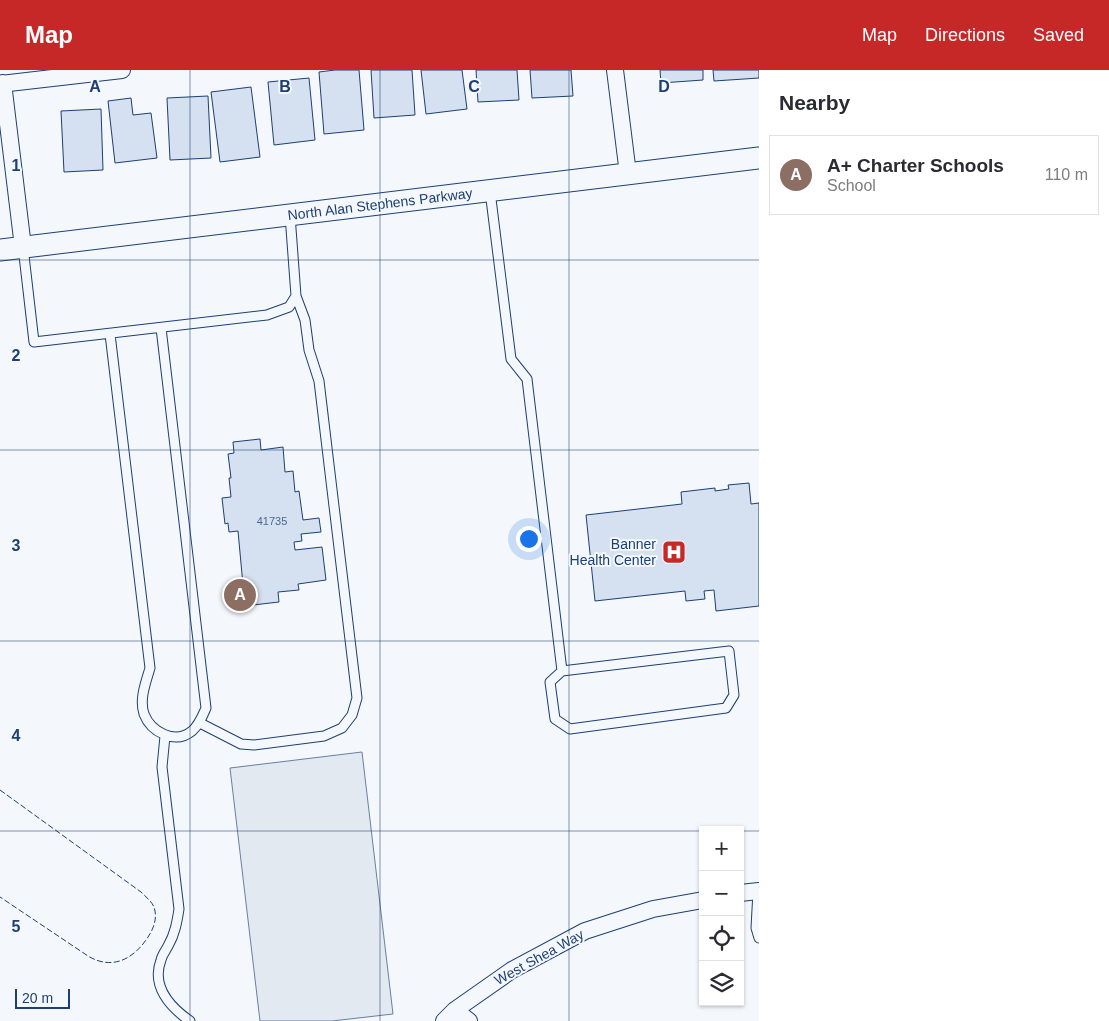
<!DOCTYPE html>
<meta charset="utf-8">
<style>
body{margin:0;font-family:Arial,sans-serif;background:#f2f2f3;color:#2b2b33}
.controls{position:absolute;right:15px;bottom:15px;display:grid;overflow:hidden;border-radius:0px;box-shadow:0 1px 4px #0004}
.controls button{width:45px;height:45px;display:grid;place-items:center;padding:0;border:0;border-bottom:1px solid #e1e1e2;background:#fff;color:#2b2b33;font:25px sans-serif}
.scale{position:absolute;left:15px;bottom:12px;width:55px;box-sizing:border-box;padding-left:5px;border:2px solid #1d3f73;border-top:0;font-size:14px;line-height:18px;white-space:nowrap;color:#1d3f73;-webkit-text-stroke:4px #f4f7fb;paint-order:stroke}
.you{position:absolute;left:528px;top:468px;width:18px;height:18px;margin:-12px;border:4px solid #fff;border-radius:50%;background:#1a73e8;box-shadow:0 0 0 8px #1a73e833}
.badge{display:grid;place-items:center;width:32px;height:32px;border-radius:50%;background:#c62828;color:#fff;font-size:16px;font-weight:700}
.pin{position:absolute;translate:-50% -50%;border:2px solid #fff;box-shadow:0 1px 5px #0006}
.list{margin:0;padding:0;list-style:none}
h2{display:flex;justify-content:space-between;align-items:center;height:65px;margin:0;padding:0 20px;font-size:21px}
h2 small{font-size:16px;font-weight:400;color:#7c7c81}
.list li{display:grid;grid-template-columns:32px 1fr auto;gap:15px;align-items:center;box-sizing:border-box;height:80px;margin:0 10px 10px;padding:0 10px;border:1px solid #e1e1e2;border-radius:0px}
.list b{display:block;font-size:19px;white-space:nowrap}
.list p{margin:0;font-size:16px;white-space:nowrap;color:#7c7c81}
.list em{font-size:16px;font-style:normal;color:#7c7c81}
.icon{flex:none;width:28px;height:28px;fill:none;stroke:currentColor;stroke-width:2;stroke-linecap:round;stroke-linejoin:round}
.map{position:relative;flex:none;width:759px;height:951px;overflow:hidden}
header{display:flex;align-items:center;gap:30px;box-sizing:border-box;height:70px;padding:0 25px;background:#c62828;color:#fff}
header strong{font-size:24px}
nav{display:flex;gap:28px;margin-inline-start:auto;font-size:18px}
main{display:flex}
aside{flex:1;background:#fff}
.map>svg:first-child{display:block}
</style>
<header>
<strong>Map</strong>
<nav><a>Map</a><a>Directions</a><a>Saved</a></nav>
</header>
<main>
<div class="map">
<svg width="759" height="951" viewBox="0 0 759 951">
<rect width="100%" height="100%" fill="#f4f7fb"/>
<path fill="#e3e9f0" stroke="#687fa3" d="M362 682 393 944 332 951H260L230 698Z"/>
<path fill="#d5e0f0" stroke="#1d3f73" d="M335 0H359L364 60 324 64 319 2Z
M371 0H412L415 45 374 48Z
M421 0H462L467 39 426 44Z
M476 0H517L519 30 478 32Z
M530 0H571L573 26 532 28Z
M660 0H703V10L661 13Z
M713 0H759V8L714 11Z
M309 8 315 70 274 75 268 12Z
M251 17 260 87 220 92 211 22Z
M208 26 211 88 170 90 167 28Z
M131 28 133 45 151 43 157 88 115 93 108 31Z
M101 39 103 100 64 102 61 41Z
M260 369 261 380 283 377 285 402 293 401 295 422 299 421 303 450 319 448 321 462 301 464 302 471 294 472 295 480 322 477 326 510 298 514 299 520 278 522 279 532 253 535 251 525 244 526 238 461 229 462 228 453 225 454 222 428 231 427 229 408H231L228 384 234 383 233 372Z
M749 413 751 434 759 433V536L716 541 714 520 704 521 705 529 686 531 685 521 595 531 586 445 682 434 681 422 715 418V421L729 419 728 415Z"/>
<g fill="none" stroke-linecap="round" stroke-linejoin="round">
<g stroke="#1d3f73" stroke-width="11">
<path id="service" d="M490 121 511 289 527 309 562 601 550 612 555 649 570 659 726 638 734 625 729 581 562 601
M23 177 34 272 267 245 289 237 296 226 290 145
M110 264 150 598C146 612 139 629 144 644 151 662 175 675 192 661 199 655 202 647 206 638L161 258
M200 653 241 674 254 675 324 666 342 658 352 645 357 628 319 311 309 280 305 250 296 226
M165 666 162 697 179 839C177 852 175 864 168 876 166 880 162 885 161 890 151 916 170 937 190 951
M758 821 756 858 759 868"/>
</g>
<g stroke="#1d3f73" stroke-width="18">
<path id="minor" d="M615 0 628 104
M3 13 23 177
M0 14 122 0
M740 823 759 821
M455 940 469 951
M444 951 455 940 512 900 585 861 653 839 703 830"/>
</g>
<g stroke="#1d3f73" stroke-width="23">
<path id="tertiary" d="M0 180 759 88"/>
</g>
<use href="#service" stroke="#f4f7fb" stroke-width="9"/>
<use href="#minor" stroke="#f4f7fb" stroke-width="16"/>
<use href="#tertiary" stroke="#f4f7fb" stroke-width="21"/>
<path stroke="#1d3f73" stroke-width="1" stroke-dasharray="6 2.5" stroke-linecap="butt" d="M0 720 141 822C147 828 154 833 155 841 157 851 152 862 146 870 132 890 111 900 88 886L0 827"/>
</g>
<path fill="none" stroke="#1d3f73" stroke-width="1" stroke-opacity="0.55" d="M190 0V951M380 0V951M569 0V951M0 190H759M0 380H759M0 571H759M0 761H703M740 761H759"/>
<defs>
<g id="hospital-square" transform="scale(1.25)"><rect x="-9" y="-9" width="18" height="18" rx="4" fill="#c62828" stroke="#f4f7fb"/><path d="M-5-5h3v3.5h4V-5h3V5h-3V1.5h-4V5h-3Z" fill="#fff"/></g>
</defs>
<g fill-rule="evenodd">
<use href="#hospital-square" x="674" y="482"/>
</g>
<g text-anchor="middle" stroke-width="4" stroke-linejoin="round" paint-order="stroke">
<g font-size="11" fill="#4b6792">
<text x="272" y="455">41735</text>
</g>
<g font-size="14" fill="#1d3f73" stroke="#f4f7fb">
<text transform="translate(380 134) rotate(-7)" y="5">North Alan Stephens Parkway</text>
<text transform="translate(539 887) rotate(-29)" y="5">West Shea Way</text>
</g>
<g font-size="14" fill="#1d3f73" stroke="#f4f7fb" text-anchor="end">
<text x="656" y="479">Banner<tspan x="656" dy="16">Health Center</tspan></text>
</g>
</g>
<g font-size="16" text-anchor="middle" font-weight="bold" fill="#1d3f73" stroke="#f4f7fb" stroke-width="4" stroke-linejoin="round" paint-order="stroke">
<text x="95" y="22">A</text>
<text x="285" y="22">B</text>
<text x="474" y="22">C</text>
<text x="664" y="22">D</text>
<text x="16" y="101">1</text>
<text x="16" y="291">2</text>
<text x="16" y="481">3</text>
<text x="16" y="671">4</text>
<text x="16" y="862">5</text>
</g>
</svg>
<div class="controls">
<button>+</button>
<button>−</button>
<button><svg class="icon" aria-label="locate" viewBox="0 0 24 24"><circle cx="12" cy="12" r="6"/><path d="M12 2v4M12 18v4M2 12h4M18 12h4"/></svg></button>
<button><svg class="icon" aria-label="layers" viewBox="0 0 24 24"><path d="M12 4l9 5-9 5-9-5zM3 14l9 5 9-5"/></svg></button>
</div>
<div class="scale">20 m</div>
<div class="you"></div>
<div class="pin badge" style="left:240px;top:525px;background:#8d6e63">A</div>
</div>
<aside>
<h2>Nearby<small></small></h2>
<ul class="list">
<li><span class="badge" style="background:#8d6e63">A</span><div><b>A+ Charter Schools</b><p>School</p></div><em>110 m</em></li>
</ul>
</aside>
</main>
